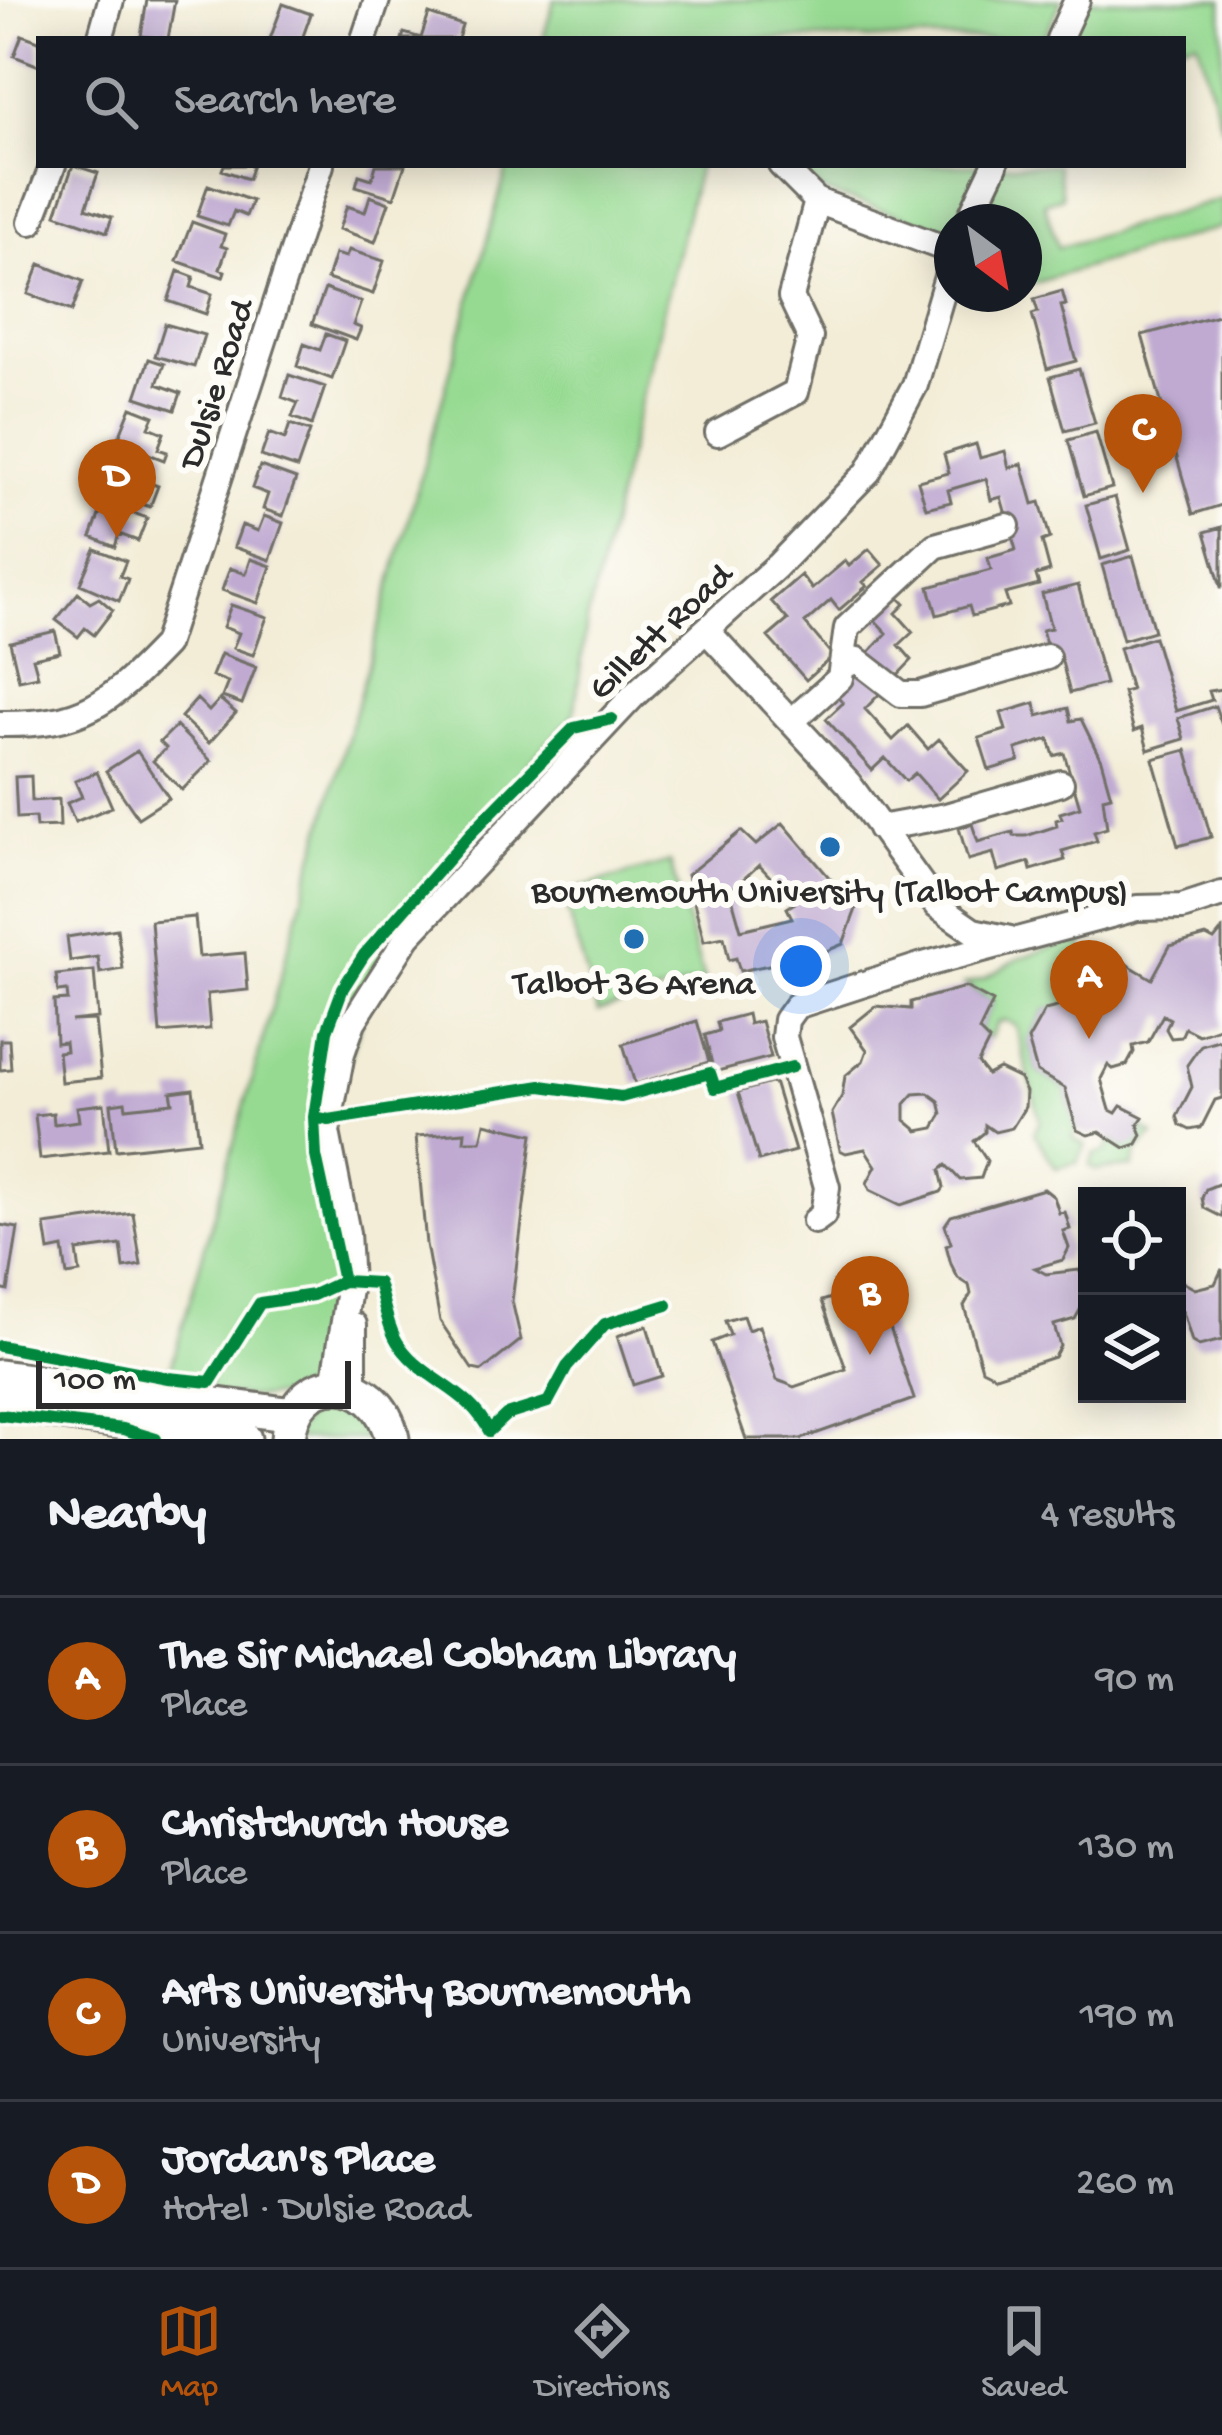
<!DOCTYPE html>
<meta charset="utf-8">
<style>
body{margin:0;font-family:"Gochi Hand",sans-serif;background:#242831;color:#f1f3f6}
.controls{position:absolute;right:36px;bottom:36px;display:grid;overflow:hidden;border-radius:0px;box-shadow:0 6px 30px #0003}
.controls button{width:108px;height:108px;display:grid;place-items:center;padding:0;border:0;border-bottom:3px solid #363941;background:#171b24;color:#f1f3f6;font:60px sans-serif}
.compass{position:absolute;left:934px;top:204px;width:108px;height:108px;border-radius:50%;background:#171b24;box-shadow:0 6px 30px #0003;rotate:148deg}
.scale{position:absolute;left:36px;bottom:30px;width:315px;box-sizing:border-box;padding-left:12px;border:6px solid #2b2b2b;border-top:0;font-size:33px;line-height:42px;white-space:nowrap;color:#2b2b2b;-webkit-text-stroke:9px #fdfcf7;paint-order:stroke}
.you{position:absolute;left:801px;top:966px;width:42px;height:42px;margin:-30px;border:9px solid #fff;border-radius:50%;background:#1a73e8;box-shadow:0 0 0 18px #1a73e833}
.badge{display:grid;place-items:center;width:78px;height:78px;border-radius:50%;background:#b45309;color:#fff;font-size:39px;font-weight:700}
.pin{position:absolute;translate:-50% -99px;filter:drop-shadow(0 3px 6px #0008)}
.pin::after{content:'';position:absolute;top:63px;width:42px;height:36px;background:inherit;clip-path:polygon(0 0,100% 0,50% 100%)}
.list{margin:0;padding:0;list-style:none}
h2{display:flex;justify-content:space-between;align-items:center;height:156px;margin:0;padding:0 48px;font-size:51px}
h2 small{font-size:39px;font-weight:400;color:#9ea1a6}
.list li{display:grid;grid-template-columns:78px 1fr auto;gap:36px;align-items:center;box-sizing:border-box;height:168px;padding:0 48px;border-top:3px solid #363941}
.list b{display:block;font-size:45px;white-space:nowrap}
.list p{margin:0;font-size:39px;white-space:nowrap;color:#9ea1a6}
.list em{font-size:39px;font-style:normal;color:#9ea1a6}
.icon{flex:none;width:66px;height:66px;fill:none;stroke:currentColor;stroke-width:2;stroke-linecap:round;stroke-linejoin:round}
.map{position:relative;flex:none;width:1222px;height:1439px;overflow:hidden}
.search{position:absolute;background:#171b24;box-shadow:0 6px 30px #0003;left:36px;right:36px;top:36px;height:132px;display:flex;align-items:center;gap:30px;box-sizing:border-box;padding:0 42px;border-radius:0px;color:#9ea1a6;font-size:45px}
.sheet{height:828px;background:#171b24}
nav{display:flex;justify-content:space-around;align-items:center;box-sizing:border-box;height:168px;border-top:3px solid #363941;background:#171b24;font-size:33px;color:#9ea1a6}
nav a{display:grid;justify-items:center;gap:6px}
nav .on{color:#b45309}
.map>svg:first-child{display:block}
</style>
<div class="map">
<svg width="1222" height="1439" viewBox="0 0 1222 1439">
<rect width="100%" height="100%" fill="#fdfcf7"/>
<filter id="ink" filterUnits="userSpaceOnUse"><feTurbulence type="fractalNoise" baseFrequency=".00833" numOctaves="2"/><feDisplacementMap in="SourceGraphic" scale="24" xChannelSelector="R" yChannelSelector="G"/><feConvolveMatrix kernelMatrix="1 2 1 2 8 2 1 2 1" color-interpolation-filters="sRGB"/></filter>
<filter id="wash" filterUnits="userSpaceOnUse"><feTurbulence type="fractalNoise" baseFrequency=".004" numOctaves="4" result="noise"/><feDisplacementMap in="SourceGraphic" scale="48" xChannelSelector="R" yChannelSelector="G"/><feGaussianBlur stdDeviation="2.7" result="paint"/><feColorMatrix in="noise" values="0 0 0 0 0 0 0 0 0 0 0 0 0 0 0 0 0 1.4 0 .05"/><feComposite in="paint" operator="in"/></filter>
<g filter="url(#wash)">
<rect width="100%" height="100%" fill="#f3edd7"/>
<path fill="#96da92" stroke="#60825e" stroke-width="3" d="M554 0H1062L1043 39H543Z
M1086 0H1222V129L1197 40 1183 44V39H1061Z
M508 165H699L587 621 574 715 470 826 458 886 372 986 327 1132 347 1233 324 1365C299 1408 249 1396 207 1394L210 1382 168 1378Z
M791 165H984L956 221 944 229 822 191Z
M995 165H1057L1062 197 1044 203 1058 248 1222 199V227L1024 286V222H992L985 184Z
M670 862 704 980 598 1012 562 893Z
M1080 938 1091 973 1076 1002 1045 1010 1028 1040 1037 1072 1065 1088 1077 1130 1072 1138 1086 1145 1077 1163 1056 1168 1034 1133 1040 1121 1016 1026 1005 1020 997 1023 990 1038 979 1031 993 1002 965 984 983 979 1020 958Z
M1138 1125 1154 1135 1137 1151 1133 1167 1096 1170 1090 1166 1094 1154 1105 1152 1111 1140 1125 1148 1142 1135Z
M336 1385 392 1439H288Z"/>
<g id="blocks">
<path fill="#c0aad2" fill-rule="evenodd" d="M147 0H175L168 39 141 36Z
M283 4 311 14 302 39H270Z
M429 14 462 25 458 39H402L404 33 421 38Z
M22 35 39 41V66L14 56Z
M73 165 98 173 86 208 112 217 107 232 56 214Z
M224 165H253L248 179 222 170Z
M376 165H405L394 198 356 186 359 175 372 179Z
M208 185 252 201 246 216 234 211 228 226 197 216Z
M370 196 389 203 375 242 339 229 347 206 365 212Z
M192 222 225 234 221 246 227 248 220 269 225 271 223 277 177 261Z
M349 250 384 261 373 294 327 279 335 254 346 257Z
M40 264 83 281 72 311 28 294Z
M178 271 194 277 191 287 212 294 206 314 168 301Z
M325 289 361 302 353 325 361 328 356 340 312 324Z
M1062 291 1066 305 1061 306 1076 361 1047 369 1032 314 1038 312 1034 299Z
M1222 314V505L1193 514 1142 335Z
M165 324 204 335 194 367 155 356Z
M326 334 345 341 332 379 297 366 304 344 320 350Z
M149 359 164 364 157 384 181 393 175 410 136 397Z
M1079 369 1095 423 1065 431 1050 377Z
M289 375 325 387 312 425 292 417 298 403 282 397Z
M131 407 154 416 149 427 164 433 158 449 167 452 164 460 117 442Z
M290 424 310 431 297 468 261 456 269 433 285 439Z
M1096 432 1112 488 1084 496 1068 440Z
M976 444 980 458 1005 451 1009 468 1022 464 1033 504 1040 502 1050 538 1042 541 1050 571 1036 575 1039 585 1005 594 1009 606 972 616 969 606 937 615 929 587 991 570 988 558 1016 550 1001 497 991 500 986 479 948 490 951 502 926 508 918 481 949 473 944 454Z
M114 455 152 468 147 482 158 486 150 507 101 489Z
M260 466 296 479 283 516 263 509 268 494 252 488Z
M1115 497 1130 550 1101 559 1086 505Z
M104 502 147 518 138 541 119 534 115 547 91 537Z
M264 516 283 523 270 560 234 547 242 525 258 531Z
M1222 527V587H1221L1205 532Z
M95 549 126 561 120 576 128 579 119 601 80 584Z
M869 549 883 565 863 582 867 586 839 610 831 600 805 623 833 656 806 680 768 637 788 620 771 601 801 575 812 589 845 561 849 566Z
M1133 556 1154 631 1123 640 1102 565Z
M251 559 271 566 258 603 222 590 230 568 246 574Z
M1078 585 1105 684 1070 693 1061 658 1051 661 1042 630 1051 628 1042 594Z
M78 593 90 603 99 598 113 610 94 635 85 628 78 637 56 620Z
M895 594 905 604 896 613 913 632 899 645 912 660 865 709 893 740 908 726 928 749 939 739 968 771 938 799 915 773 906 781 885 758 872 770 826 719 843 703 832 692 887 633 871 616Z
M231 605 267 617 253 655 233 648 239 633 223 627Z
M55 631 60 652 33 658 38 676 19 680 10 642Z
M1154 637 1176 711 1212 700 1209 691 1222 689V725L1215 706 1178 718 1184 739 1148 750 1142 728 1134 731 1123 692 1131 690 1119 648Z
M221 654 256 667 242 704 222 697 228 682 212 676Z
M197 699 209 711 220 699 236 713 209 743 181 717Z
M1035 703 1038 716 1068 708 1071 721 1081 719 1101 760 1111 796 1103 798 1107 828 1094 832 1097 841 1062 851 1065 860 1031 870 1029 862 998 871 993 853 968 860 959 828 972 824 978 842 1013 832 1014 836H1026L1057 826 1056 820 1062 818 1060 813 1080 807 1064 753 1054 756 1049 739 1016 749 1019 761 989 770 979 738 1006 730 1001 713Z
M176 726 211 761 182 790 153 761 166 748 160 742Z
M1186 750 1211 837 1178 846 1153 759Z
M137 751 169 798 138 818 106 771Z
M97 772 112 807 75 822 67 803 82 797 75 781Z
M31 776 32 801 59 799 60 826 36 827 35 817 17 818 15 777Z
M783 823 856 909 843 944 817 955 740 971 736 958 729 960 724 937 704 941 687 875 741 831 756 845ZM759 865 795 903 787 908 792 918 741 930 730 891Z
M195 917 199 957 245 953 248 990 207 994 210 1029 160 1033 151 921Z
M117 929 123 969 100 973 98 957 70 961 67 937Z
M1222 930V1027L1199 1035 1185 1028 1181 1037 1171 1038 1166 1029 1170 1019 1163 1015 1148 1042 1133 1046 1134 1052 1127 1065 1113 1069 1108 1065 1101 1079 1110 1110 1116 1113 1121 1106 1143 1117 1138 1125 1142 1135 1137 1144 1125 1148 1100 1132 1088 1135 1077 1130 1065 1088 1037 1072 1028 1040 1045 1010 1076 1002 1091 973 1125 963 1152 979 1170 946 1206 936 1214 940Z
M94 971 98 1018 71 1021 95 1020 101 1078 61 1082 58 1052 66 1051 65 1042 56 1043 54 1001 68 1000 67 991 58 992 56 975Z
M965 987 993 1002 979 1031 989 1041 978 1063 987 1075 999 1069 1020 1079 1026 1092 1025 1107 1012 1128 995 1132 985 1125V1132L974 1141 987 1161 981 1178 960 1180 946 1165 940 1170 944 1188 941 1192 901 1205 870 1190 867 1183 876 1166 865 1149 846 1153 840 1150 832 1113 842 1096 845 1076 863 1061 867 1050 850 1027 876 1006 911 1009V1002ZM928 1093 939 1101 942 1114 934 1128 918 1131 905 1120V1104L914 1094Z
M747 1014 749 1024 761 1021 771 1057 714 1072 705 1035 719 1031 717 1022Z
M697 1021 709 1062 635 1084 623 1044Z
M0 1040H9L11 1069 0 1070Z
M1218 1040 1222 1043V1098L1215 1100 1201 1128 1190 1130 1180 1125 1177 1116 1192 1087 1187 1065 1201 1045Z
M774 1082 795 1151 759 1161 738 1092Z
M193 1089 199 1141 116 1150 111 1104 125 1102 126 1108 173 1103 171 1092Z
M104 1104 109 1151 40 1159 35 1115 53 1113 54 1124 79 1121 77 1107Z
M485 1123 533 1134 512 1301 521 1340 482 1371 472 1369 440 1321 426 1244 416 1136 465 1132 464 1141H481Z
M1218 1184 1222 1187V1217L1204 1208 1202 1198 1206 1189Z
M1044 1189 1054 1197 1059 1213 1065 1212 1070 1229 1063 1231 1069 1248 1063 1260 1035 1268 1046 1274 1079 1270 1086 1282 1084 1303 1075 1319 1054 1325 1060 1346 1054 1357 996 1376 982 1369 964 1306 971 1294 969 1285 958 1278 951 1264 946 1245 951 1243 945 1225 951 1216Z
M133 1213 141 1265 124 1268 121 1245 77 1251 80 1273 67 1275 63 1248 49 1251 45 1225Z
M0 1225 18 1228 8 1291 0 1289Z
M1222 1269V1340L1199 1346 1192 1342 1183 1312 1177 1308V1279L1195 1289 1215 1284Z
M855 1276 860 1289 875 1283 914 1399 801 1439H746L712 1342 730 1335 725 1321 743 1316 748 1330 759 1326 777 1380 785 1383 794 1387 846 1369 822 1301 838 1296 834 1282Z
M647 1326 662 1376 633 1385 617 1336Z"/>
</g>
</g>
<g filter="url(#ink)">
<use href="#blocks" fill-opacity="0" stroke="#716f67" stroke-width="3"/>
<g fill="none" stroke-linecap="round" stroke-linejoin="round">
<g stroke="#716f67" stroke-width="30">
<path id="minor" d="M100 39 111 0
M364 39 377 0
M1059 39 1077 0
M781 165 817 201 952 251
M31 222 53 165
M968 222 995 165
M718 433 796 392 810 337 791 297 817 201
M707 631 849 784 937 906 973 931 1010 939
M842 667 857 660 901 694H920L1047 657
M793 720 840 678 847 628 935 546 1007 526
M0 724C85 725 108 704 165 645L321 165
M880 828 946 816 1061 783
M815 1221 823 1215 827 1187 784 1037 786 1020 796 1006 923 965 1137 908 1182 907 1222 894
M354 1325V1389
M334 1385 350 1283 347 1233 327 1132 342 1053 353 1022 408 936 634 695 777 566 868 472 915 385 952 260"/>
</g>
<g stroke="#716f67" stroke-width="39">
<path id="major" d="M0 1377 294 1415
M0 1404 244 1439
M288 1439C293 1367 379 1370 392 1439"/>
</g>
<use href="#minor" stroke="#fff" stroke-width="24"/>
<use href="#major" stroke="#fff" stroke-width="33"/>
<g stroke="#fdfcf7" stroke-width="20">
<path id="cycleway" d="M314 1117 327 1031 343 988 364 955 471 833 574 728 612 719
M343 1281 316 1156 314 1117 329 1120 541 1086 621 1097 710 1073 715 1088 792 1067
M0 1346 168 1378 210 1382 260 1303 313 1295 343 1281 378 1283C384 1302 388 1330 400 1346 427 1383 469 1389 489 1431L506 1415 548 1402 567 1367 605 1324 667 1305
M0 1415 123 1429 156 1439"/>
</g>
<use href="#cycleway" stroke="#00873e" stroke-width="12"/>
</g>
</g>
<g fill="#1f6fb2" stroke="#fdfcf7" stroke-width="4.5">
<circle cx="830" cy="847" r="12"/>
<circle cx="634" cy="939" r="12"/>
</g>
<g text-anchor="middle" stroke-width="12" stroke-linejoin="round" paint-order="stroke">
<g font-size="36" fill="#2b2b2b" stroke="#fdfcf7">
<text transform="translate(213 383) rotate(-72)" y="13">Dulsie Road</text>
<text transform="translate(658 629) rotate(-43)" y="13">Gillett Road</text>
</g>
<g font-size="36" fill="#2b2b2b" stroke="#fdfcf7">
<text x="830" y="901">Bournemouth University (Talbot Campus)</text>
<text x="634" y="993">Talbot 3G Arena</text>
</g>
</g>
</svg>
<div class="controls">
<button><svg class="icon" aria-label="locate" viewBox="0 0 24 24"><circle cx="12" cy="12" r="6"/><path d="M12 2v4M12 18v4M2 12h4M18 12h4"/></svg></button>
<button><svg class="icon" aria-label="layers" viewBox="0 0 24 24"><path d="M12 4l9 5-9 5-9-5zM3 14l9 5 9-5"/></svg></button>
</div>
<svg class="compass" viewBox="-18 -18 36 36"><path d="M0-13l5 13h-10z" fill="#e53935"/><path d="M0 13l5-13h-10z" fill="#9ea1a6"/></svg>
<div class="scale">100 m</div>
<div class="you"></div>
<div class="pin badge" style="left:1089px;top:1039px">A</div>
<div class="pin badge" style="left:870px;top:1355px">B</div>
<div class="pin badge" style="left:1143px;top:493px">C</div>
<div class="pin badge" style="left:117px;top:538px">D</div>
<div class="search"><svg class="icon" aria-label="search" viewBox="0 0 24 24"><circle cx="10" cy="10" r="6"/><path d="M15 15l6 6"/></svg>Search here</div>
</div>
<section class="sheet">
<h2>Nearby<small>4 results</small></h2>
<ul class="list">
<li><span class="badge">A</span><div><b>The Sir Michael Cobham Library</b><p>Place</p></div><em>90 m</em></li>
<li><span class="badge">B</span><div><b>Christchurch House</b><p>Place</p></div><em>130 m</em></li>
<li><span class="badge">C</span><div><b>Arts University Bournemouth</b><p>University</p></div><em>190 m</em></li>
<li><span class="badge">D</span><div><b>Jordan's Place</b><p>Hotel · Dulsie Road</p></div><em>260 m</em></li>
</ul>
</section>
<nav>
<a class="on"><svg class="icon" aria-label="map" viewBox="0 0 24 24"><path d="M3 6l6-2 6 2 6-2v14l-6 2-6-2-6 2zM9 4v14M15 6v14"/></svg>Map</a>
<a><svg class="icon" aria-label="directions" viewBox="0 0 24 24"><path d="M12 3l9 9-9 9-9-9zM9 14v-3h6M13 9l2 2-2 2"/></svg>Directions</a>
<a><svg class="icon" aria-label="saved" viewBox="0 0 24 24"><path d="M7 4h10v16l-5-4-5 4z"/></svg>Saved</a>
</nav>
